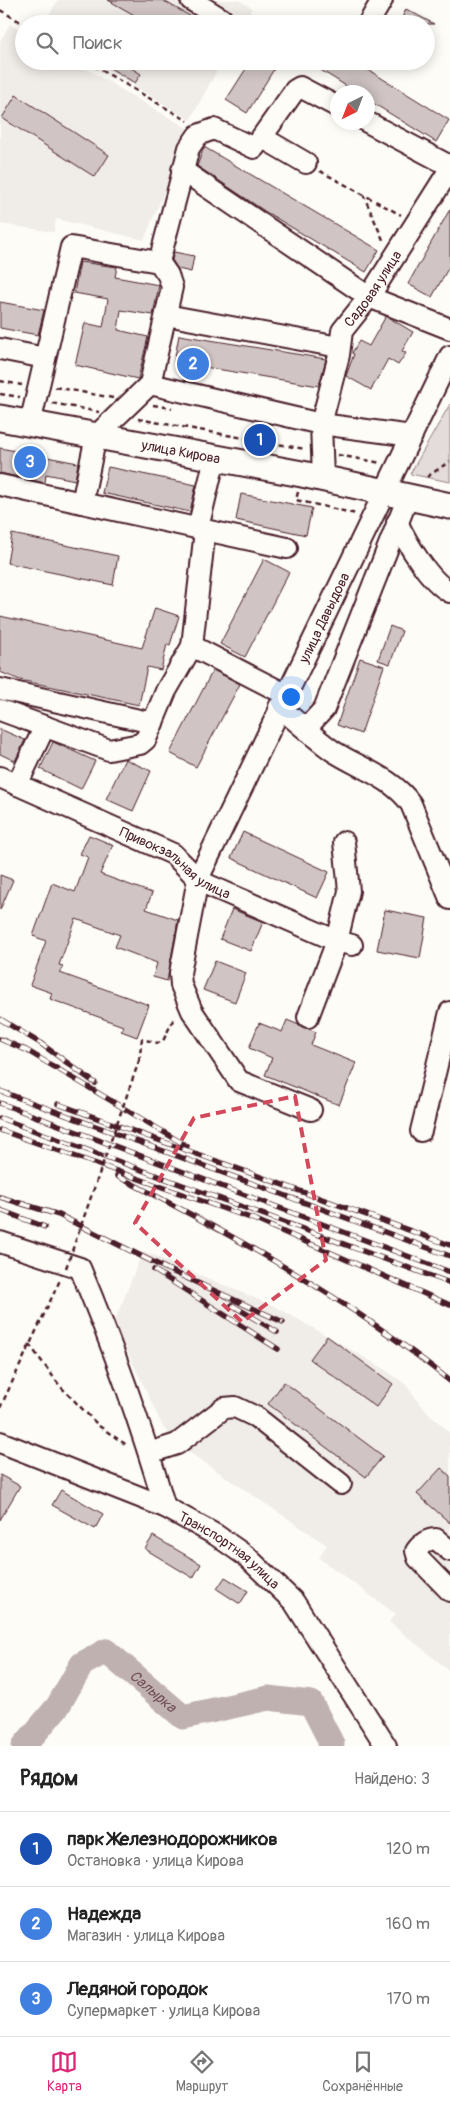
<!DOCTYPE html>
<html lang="ru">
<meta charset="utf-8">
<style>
body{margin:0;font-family:Pangolin,sans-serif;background:#f6f6f6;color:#222}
.compass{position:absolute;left:330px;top:85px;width:45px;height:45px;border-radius:50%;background:#fff;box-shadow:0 2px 12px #0003;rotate:222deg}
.you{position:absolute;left:290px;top:696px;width:18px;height:18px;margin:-12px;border:4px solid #fff;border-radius:50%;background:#1a73e8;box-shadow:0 0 0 8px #1a73e833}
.badge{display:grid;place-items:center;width:32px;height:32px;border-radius:50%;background:#db2777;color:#fff;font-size:16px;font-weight:700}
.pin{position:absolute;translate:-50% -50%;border:2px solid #fff;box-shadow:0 1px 5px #0006}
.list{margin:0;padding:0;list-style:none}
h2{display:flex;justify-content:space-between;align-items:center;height:65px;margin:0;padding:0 20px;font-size:21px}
h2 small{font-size:16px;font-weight:400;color:#767676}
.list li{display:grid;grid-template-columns:32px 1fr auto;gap:15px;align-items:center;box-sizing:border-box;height:75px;padding:0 20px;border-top:1px solid #e0e0e0}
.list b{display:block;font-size:19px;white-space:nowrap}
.list p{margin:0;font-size:16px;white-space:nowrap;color:#767676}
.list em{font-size:16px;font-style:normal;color:#767676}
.icon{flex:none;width:28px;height:28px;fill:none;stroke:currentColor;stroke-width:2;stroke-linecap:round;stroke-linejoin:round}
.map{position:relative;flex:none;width:450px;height:1746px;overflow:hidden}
.search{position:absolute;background:#fff;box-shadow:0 2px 12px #0003;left:15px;right:15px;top:15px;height:55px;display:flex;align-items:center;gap:12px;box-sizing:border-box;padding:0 18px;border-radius:28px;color:#767676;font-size:19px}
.sheet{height:290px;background:#fff}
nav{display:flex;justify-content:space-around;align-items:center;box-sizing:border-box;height:70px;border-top:1px solid #e0e0e0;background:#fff;font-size:14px;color:#767676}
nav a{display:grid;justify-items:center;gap:2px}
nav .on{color:#db2777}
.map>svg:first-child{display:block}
</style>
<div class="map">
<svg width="450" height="1746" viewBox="0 0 450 1746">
<rect width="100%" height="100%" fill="#fdfcf7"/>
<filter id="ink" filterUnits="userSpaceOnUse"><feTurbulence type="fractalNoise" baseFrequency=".02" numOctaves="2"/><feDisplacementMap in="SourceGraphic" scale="10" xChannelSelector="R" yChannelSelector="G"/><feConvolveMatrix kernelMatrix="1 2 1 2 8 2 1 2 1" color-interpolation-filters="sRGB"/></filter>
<g filter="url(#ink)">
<path fill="#f0ece8" d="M58 0H239L252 8 243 24H44Z
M10 24 24 32V61H73L190 130 144 240 56 219 54 232 0 224V41Z
M94 61H222L190 120Z
M143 1251 278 1308 381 1367 405 1384 425 1410 450 1433V1671L389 1622 396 1614 319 1558 327 1545 177 1444 163 1427 114 1323Z"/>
<path fill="#e3dcda" stroke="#967e82" d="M450 404V482L410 474Z"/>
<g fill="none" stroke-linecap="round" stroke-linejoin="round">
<path stroke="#c0b1b1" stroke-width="25" id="s1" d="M24 1746 58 1706 82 1664 106 1651 183 1717 268 1698 311 1703 332 1744 330 1746"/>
</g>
<path fill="#d0c5c4" stroke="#4a1f2b" d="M108 0H162L204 24H150Z
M406 9 434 24H399Z
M98 61H120L141 74 135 83Z
M251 61H279L247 113 226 100Z
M306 61H354L449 120 436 142 368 100V92H356Z
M16 95 109 155 95 177 2 118Z
M204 147 379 250 366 272 266 212 197 166Z
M450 209V265L432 297 408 284Z
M174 252 194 256 191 272 178 269 172 260Z
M80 262 117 267 115 277 159 285 153 315 121 310 118 330 148 337 138 379 75 365 85 323 103 327 108 299 74 293Z
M0 302 44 310 38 335 0 328Z
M386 316 413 332 402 351 406 353 398 365 388 359 371 390 346 376 354 354 352 353 359 341 369 346Z
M179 335 326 359 319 386 174 362Z
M0 448 78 463 75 480 46 474 45 483 0 473Z
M108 467 196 485 190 512 102 493Z
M241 494 312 508 306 535 236 520Z
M12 534 118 556 113 585 7 563Z
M264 559 289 572 245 657 220 644Z
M155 608 179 616 170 645 167 644 161 670 147 667 139 705 20 680 0 672V616L142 648Z
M390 626 402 631 390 664 378 660Z
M360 658 384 666 361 734 337 725Z
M213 670 240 684 196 767 170 753Z
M0 729 25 740 15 761 0 754Z
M53 742 95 761 81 789 40 769Z
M125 759 151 771 133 811 106 799Z
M243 832 329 872 317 898 231 858Z
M89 835 113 845 100 874 152 893 146 909 178 920 167 981 153 977 157 963 115 947 120 935 76 919 59 965 63 966 60 973 149 1005 137 1037 121 1031 123 1026 50 999 52 993 30 985 46 941 33 936 52 883 75 892 88 857 80 854Z
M0 875 13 880 0 910Z
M232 909 263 922 251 951 220 939Z
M385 910 427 918 420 958 377 950Z
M215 961 246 973 235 1002 203 990Z
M287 1020 316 1032 311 1045 356 1063 339 1105 265 1075 272 1058 249 1048 259 1023 282 1032Z
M327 1336 393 1384 376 1407 310 1359Z
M284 1382 383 1456 366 1477 268 1404Z
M441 1468 450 1476V1523L417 1494Z
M0 1475 20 1486 0 1520Z
M61 1490 103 1514 95 1529 52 1505Z
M153 1536 201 1564 193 1578 145 1549Z
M225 1577 248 1591 240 1604 217 1589Z"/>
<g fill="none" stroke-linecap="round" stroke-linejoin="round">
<g stroke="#4a1f2b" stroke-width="24">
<g id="minor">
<path d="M191 0 222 19"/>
<path d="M368 24 382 0"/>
<path d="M367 122 450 166"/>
<path d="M263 138 306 163"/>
<path d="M182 170 369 297 450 329"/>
<path d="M159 262 189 148 198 135 214 129 254 148 295 90 300 87 338 107"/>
<path d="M166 315 339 347"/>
<path d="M0 349 45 358"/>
<path d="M150 384 321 424 412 436"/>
<path d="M30 424 71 247 159 262 168 275 172 287 150 384 96 436 82 503"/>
<path id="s2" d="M323 478 321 424 339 355 342 331 369 297 450 169"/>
<path d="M0 485 287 548"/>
<path d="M397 522C407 543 429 581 450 592"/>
<path d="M198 528 215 458"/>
<path d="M192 646 285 694"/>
<path d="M0 689 153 723"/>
<path d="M279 707C297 721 314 738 333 751 359 768 392 777 411 804L450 899"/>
<path d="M0 710 109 750 140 744 146 739 166 691 192 646 205 530"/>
<path d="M302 725 312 722 324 709 408 497"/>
<path id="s3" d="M0 777 173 854 198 879 208 885 337 941 352 945"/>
<path d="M17 785 45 726"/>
<path d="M308 1017 337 941 349 891 344 842"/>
<path id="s4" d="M311 1110 239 1081 192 1011 181 985 180 973 198 879 450 356"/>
<path d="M421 1131 450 1012"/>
<path d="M0 1242 80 1268C113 1346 141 1425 165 1507"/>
<path id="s5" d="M0 1442 165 1507 216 1535 246 1556 294 1602 386 1746"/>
<path d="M149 1453 177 1444 224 1408 235 1407 256 1417 341 1484"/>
<path d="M450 1551 436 1539C427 1539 421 1544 416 1551L418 1558 450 1591"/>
</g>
</g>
<g stroke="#4a1f2b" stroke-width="29">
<g id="major">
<path id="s6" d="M0 418 302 474 450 506"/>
</g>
</g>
<path stroke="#4a1f2b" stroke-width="2.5" stroke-dasharray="5 4" stroke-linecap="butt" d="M0 10 24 24
M86 61 188 121
M320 171 401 215
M363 194 384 242
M0 381 22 385
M55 387 113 398
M0 394 20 397
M52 403 99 412
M153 405 172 408
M138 419 305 449
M338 455 381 463
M427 477 450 461
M298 492 296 500 356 514
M139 1061 142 1039 158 1043 163 1041 175 1016
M29 1344 60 1386 99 1426 128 1446
M0 1408 61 1278"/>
<use href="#minor" stroke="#fdfcf7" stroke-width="20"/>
<use href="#major" stroke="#fdfcf7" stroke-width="25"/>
<g stroke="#4a1f2b" stroke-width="5.5">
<path id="rail" d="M0 1019 40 1043 95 1083
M0 1039 26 1050 187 1146
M0 1091 450 1256
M0 1103 450 1272
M58 1104 450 1245
M0 1118 450 1283
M0 1130 256 1220 450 1305
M117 1176C233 1235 349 1299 450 1381
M0 1197 59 1215 167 1269 283 1322
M0 1210 45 1227
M154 1270 278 1349
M232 1305 277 1332"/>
</g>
<use href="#rail" stroke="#fdfcf7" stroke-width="4" stroke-dasharray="11" stroke-linecap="butt"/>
<path stroke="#4a1f2b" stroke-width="2.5" stroke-dasharray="5 4" stroke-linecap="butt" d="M66 1268 139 1061"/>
</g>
</g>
<path fill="none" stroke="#d1495b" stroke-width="4" stroke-dasharray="10 6" stroke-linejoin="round" d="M295 1096 326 1260 242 1322 135 1223 194 1118Z"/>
<g text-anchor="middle" stroke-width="5" stroke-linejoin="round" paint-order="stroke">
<g font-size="14" fill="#4a1f2b" stroke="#fdfcf7">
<text dy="5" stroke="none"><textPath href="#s2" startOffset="202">Садовая улица</textPath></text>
<text dy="5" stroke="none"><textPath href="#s6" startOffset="184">улица Кирова</textPath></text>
<text dy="5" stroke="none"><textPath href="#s4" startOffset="588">улица Давыдова</textPath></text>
<text dy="5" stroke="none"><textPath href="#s3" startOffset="196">Привокзальная улица</textPath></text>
<text dy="5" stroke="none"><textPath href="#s5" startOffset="255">Транспортная улица</textPath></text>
</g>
<g font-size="15" font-style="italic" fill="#73525a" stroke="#fdfcf7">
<text dy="5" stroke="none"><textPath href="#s1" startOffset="190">Салырка</textPath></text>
</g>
</g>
</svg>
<svg class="compass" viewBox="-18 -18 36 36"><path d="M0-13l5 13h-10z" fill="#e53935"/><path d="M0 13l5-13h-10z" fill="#767676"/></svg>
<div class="you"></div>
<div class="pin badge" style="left:260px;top:440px;background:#1a4fb4">1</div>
<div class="pin badge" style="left:193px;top:364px;background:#3f7fe0">2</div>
<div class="pin badge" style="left:30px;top:462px;background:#3f7fe0">3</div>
<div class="search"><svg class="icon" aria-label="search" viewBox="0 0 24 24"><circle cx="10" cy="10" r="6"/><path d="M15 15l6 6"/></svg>Поиск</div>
</div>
<section class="sheet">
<h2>Рядом<small>Найдено: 3</small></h2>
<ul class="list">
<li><span class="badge" style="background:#1a4fb4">1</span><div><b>парк Железнодорожников</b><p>Остановка · улица Кирова</p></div><em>120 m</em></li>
<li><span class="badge" style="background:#3f7fe0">2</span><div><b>Надежда</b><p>Магазин · улица Кирова</p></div><em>160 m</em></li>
<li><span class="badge" style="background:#3f7fe0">3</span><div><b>Ледяной городок</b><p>Супермаркет · улица Кирова</p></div><em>170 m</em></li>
</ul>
</section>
<nav>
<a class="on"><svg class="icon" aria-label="map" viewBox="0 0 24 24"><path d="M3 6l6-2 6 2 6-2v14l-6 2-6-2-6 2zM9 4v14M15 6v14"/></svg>Карта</a>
<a><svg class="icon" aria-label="directions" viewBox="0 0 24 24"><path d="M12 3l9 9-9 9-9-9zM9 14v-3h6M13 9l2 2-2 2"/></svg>Маршрут</a>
<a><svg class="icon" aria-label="saved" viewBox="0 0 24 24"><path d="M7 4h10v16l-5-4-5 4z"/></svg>Сохранённые</a>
</nav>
